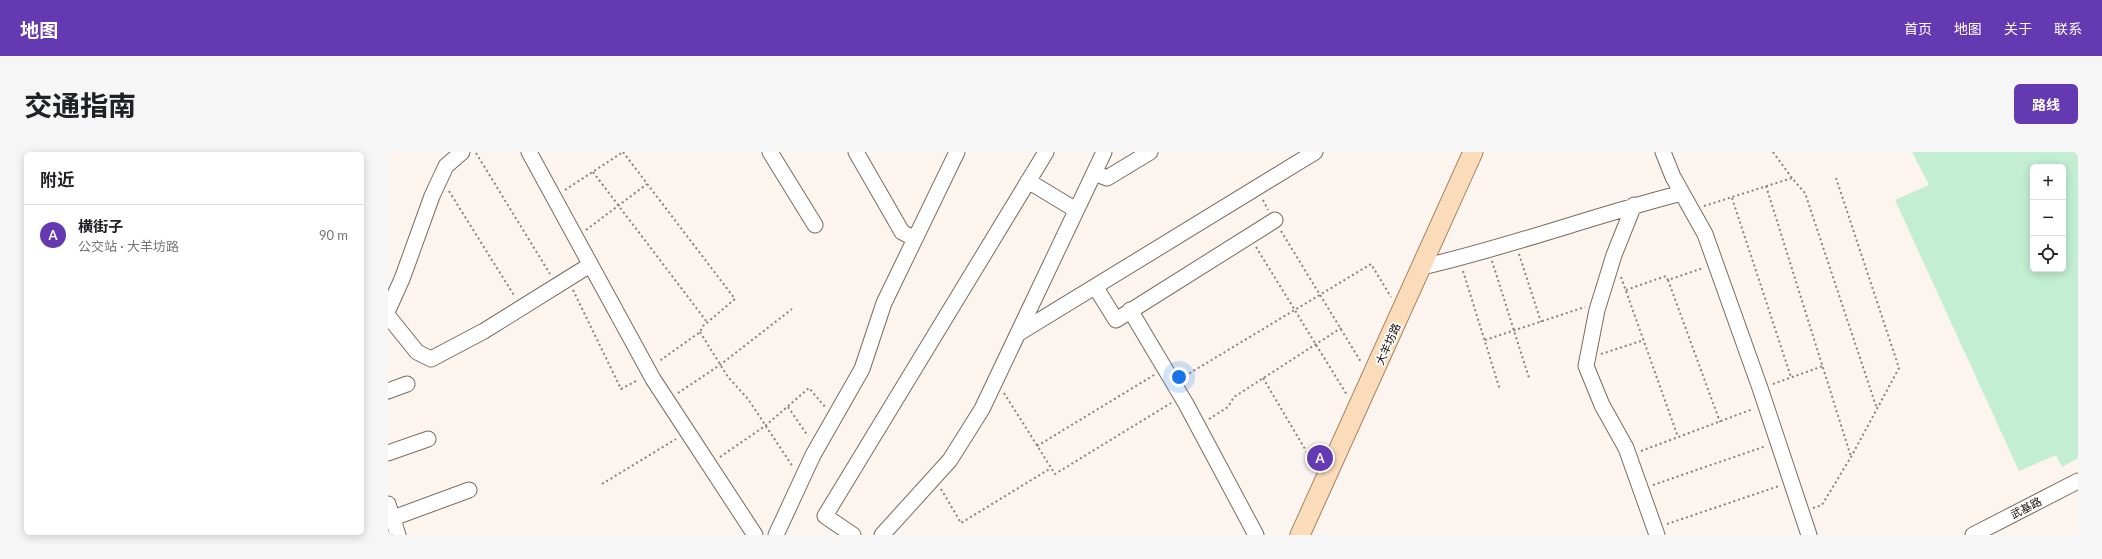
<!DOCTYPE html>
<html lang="zh">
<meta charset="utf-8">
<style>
body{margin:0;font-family:Lato,"Noto Sans SC",sans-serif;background:#f6f6f6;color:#202124}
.controls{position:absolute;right:12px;top:12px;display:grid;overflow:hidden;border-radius:6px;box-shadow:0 2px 10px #0003}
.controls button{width:36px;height:36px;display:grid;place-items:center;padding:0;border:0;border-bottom:1px solid #e0e0e0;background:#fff;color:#202124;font:20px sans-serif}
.you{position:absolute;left:791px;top:225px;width:14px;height:14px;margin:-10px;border:3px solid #fff;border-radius:50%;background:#1a73e8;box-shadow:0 0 0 6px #1a73e833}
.badge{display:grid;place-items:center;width:26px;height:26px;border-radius:50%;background:#6539b1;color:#fff;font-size:13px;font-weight:700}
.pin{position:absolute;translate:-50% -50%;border:2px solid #fff;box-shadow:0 1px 4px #0006}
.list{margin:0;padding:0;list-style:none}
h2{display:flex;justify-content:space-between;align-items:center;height:52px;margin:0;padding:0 16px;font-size:17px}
h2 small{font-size:13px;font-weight:400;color:#757577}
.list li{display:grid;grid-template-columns:26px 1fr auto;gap:12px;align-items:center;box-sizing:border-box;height:60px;padding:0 16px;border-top:1px solid #e0e0e0}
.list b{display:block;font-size:15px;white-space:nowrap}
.list p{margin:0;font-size:13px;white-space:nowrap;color:#757577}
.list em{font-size:13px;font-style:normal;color:#757577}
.icon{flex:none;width:22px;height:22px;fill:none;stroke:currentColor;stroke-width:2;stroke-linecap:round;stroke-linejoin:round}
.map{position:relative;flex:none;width:1690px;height:383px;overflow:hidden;border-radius:6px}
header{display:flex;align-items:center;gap:24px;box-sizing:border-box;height:56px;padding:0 20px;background:#6539b1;color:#fff}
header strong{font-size:19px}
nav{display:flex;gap:22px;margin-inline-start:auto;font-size:14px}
.intro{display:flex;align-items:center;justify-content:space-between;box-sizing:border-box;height:96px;padding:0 24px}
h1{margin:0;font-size:28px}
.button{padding:10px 18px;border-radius:6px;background:#6539b1;color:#fff;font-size:14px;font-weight:700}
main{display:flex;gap:24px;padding:0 24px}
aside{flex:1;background:#fff;border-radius:6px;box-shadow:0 2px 10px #0003}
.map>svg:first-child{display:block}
</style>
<header>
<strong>地图</strong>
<nav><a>首页</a><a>地图</a><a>关于</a><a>联系</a></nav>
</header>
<div class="intro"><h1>交通指南</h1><a class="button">路线</a></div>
<main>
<aside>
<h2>附近<small></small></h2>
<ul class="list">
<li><span class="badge">A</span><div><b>横街子</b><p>公交站 · 大羊坊路</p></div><em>90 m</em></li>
</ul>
</aside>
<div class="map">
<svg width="1690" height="383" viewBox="0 0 1690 383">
<rect width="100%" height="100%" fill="#fcf4ef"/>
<path fill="#c3eed2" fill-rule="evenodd" d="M1524 0H1690V306L1674 315 1668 303 1631 319 1507 48 1541 33ZM1645 15H1675V117H1645Z"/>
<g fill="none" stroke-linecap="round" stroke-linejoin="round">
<g stroke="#7c6c60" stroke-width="17">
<path id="minor" d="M141 0 265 227 367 383
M382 0 427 73
M468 0 514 80 527 87
M1275 0 1285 25 1317 82 1372 236 1421 383
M706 21 719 26 762 0
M640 29 688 58
M1246 53 1226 103 1209 158 1198 214 1214 253 1238 296 1269 383
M1034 115C1122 95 1207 63 1294 41
M708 136 728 168 887 68
M0 158 14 127 44 44 58 14 74 0
M742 158 798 252 868 383
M0 164 29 200 43 207 96 179 202 113
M631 181 927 0
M0 239 19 232
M0 301 40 287
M0 352 10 383
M5 366 81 338
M388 383 425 303 474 217 496 151 569 0
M465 383 437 364 658 0
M494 383 562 308 594 257 716 0
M1585 383 1690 329"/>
</g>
<g stroke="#a6835d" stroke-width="21">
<path id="major" d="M912 383 1085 0"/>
</g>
<path stroke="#88817d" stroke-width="2" stroke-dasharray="2 3" stroke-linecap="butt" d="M235 0 347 147 315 174 312 180 270 210
M1385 0 1404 26
M88 1 162 122
M205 20 319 170
M1378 34 1463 305
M177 38 235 0
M61 39 127 145
M1344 46 1403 225
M875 48 880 58
M1316 54 1404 26 1417 41 1489 257
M198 78 259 32
M893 79 973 210
M868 95 959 243
M1131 102 1153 170
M1104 109 1141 226
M1075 119 1112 238
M1233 125 1290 285
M1280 128 1332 270
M185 138 233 237 250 228
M1238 138 1278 124 1280 128 1315 116
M312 180 340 225 360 247 405 315
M1097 188 1197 155
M1213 202 1256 188
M797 224 983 112 1003 145
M875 226 927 314
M1385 232 1435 214
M290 241 332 213 404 157
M616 241 667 322 783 251
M400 255 420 284
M821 267 840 255 846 245 953 176
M649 294 766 223
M1253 299 1365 257
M332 305 377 274 421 236 438 256
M214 332 288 287
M1265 333 1378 294
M553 337 573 371 663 316
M1425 356 1434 353 1463 305 1511 216 1448 26
M1279 372 1391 334"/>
<use href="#minor" stroke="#fff" stroke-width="15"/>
<use href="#major" stroke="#fadcba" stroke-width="19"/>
</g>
<g text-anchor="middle" stroke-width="3.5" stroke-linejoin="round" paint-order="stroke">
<g font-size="11" fill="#110b07" stroke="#fff">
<text transform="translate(1000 192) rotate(-66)" y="4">大羊坊路</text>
<text transform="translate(1638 356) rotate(-27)" y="4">武基路</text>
</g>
</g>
</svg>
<div class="controls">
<button>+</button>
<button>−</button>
<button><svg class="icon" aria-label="locate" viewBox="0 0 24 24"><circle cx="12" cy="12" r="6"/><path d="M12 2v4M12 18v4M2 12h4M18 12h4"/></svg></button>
</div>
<div class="you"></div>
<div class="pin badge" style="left:932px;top:306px">A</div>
</div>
</main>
